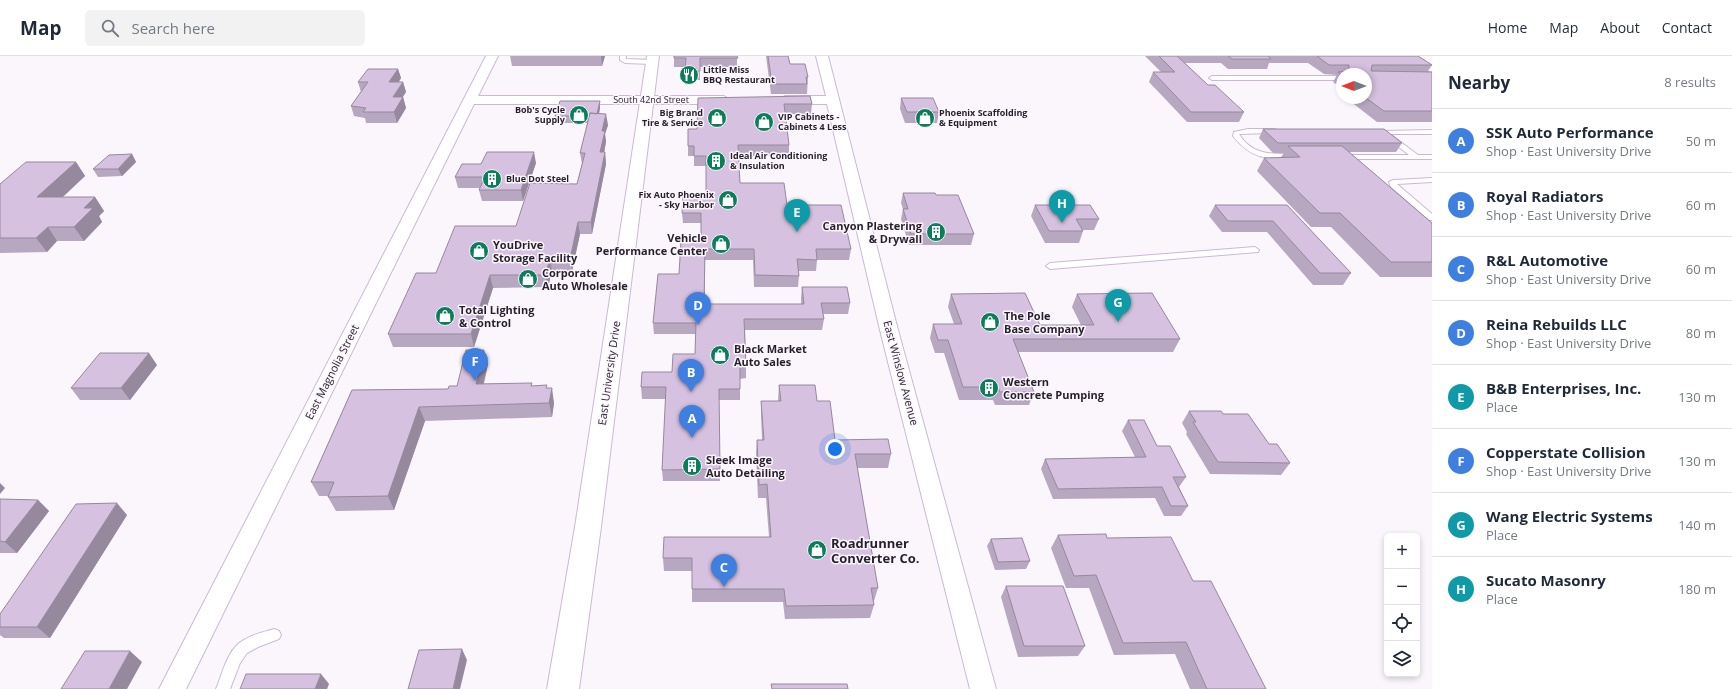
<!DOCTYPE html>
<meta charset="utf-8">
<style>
body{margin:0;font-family:"Open Sans",sans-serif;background:#f2f2f3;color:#1f2937}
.controls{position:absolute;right:12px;bottom:12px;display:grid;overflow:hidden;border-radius:6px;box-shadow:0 2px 6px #0003}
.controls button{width:36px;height:36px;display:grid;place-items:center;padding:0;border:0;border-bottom:1px solid #e0e1e3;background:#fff;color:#1f2937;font:20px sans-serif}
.compass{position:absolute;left:1336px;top:12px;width:36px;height:36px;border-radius:50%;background:#fff;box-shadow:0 2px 6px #0003;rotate:270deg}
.you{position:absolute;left:835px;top:393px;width:14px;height:14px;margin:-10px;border:3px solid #fff;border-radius:50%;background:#1a73e8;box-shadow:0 0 0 6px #1a73e833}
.badge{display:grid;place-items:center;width:26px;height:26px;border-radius:50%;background:#0b7d59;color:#fff;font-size:13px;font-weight:700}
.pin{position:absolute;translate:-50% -33px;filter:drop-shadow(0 1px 2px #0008)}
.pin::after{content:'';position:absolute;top:21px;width:14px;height:12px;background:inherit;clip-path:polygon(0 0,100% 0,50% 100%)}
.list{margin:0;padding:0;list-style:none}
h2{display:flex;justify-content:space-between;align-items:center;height:52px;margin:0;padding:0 16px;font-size:17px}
h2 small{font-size:13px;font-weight:400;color:#747a83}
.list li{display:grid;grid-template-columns:26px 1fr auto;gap:12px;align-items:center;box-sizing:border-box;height:64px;padding:0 16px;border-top:1px solid #e0e1e3}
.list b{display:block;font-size:15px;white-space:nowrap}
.list p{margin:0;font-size:13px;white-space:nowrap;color:#747a83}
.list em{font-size:13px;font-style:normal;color:#747a83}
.icon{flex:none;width:22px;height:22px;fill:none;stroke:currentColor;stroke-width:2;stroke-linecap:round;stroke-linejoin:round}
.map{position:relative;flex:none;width:1432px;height:633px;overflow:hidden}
header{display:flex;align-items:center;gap:24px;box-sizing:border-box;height:56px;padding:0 20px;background:#fff;border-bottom:1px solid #e0e1e3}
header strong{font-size:19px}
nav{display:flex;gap:22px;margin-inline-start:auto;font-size:14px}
.search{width:280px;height:36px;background:#f2f2f3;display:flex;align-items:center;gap:10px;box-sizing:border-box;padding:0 14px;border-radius:6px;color:#747a83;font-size:15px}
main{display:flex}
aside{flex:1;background:#fff}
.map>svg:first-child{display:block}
</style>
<header>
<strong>Map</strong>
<div class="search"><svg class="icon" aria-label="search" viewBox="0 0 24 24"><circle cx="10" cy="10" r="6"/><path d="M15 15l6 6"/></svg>Search here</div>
<nav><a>Home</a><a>Map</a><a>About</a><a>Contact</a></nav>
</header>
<main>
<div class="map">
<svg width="1432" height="633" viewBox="0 0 1432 633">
<rect width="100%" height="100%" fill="#faf6fc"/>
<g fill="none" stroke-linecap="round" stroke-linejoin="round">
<g stroke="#ccb8d6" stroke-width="2">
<path id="service" d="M620 0H626V3L652 4 655 6 652 8 625 7 620 4Z
M1342 20V24H1212L1209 22 1212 20Z
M1248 73H1275L1278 75 1275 77 1239 78C1252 100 1273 98 1295 98L1299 100 1295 102C1267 103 1252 104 1233 80L1234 76Z
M1432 74V78H1390L1418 99H1432V103H1341L1337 101 1341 99H1409L1381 77V75Z
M1432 122V126L1397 128 1432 158V164H1429L1391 131 1389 126 1393 124Z
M1255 191 1259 194 1258 196 1050 213 1046 210 1050 207Z
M274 573 279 575 281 579 279 583 258 591 247 597 240 607 230 633H216C223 617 227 593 244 584 253 578 264 576 274 573Z"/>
</g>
<g stroke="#ccb8d6" stroke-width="2">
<path id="minor" d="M486 0H498L478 40H724L730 44 724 48H474L186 633H159Z
M816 0H828L898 274 996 633H970L880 274 827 48H785L779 44 785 40H826Z"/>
</g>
<g stroke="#ccb8d6" stroke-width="2">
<path id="primary" d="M647 0H659L601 471 579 633H547L575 471Z"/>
</g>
<use href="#service" fill="#fff" fill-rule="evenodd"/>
<use href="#minor" fill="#fff" fill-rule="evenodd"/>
<use href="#primary" fill="#fff" fill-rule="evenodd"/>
</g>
<path fill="#b8a7c1" d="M510 0H605L602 10H512Z
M674 0H737V11H700V24H685V11H674Z
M766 0H788L790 8 808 21 807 38H771Z
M1145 0H1418L1432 9 1428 15 1432 16V66H1377L1346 42H1366V18H1342V32L1333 26 1337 19 1324 18 1308 7H1269L1267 13H1228L1221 7H1185L1208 29 1244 56 1239 66H1187L1149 26 1153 16H1161Z
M398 13 401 22 399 26H403L406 36 402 41H403L406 52 397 67H366L365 62 354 60 351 50 361 36 358 26Z
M810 40 812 48 811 58H785L789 89V100H739L740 127 787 149 851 193 849 204H817L816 215H798L799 220 798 231H754L753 204H705V248H801V242L802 231 850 247 848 258H823L824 263 822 274H745L746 311V322L740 323V344H719L720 425H663L662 414 666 343H642L641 331 672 316 695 298 696 278H654L653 267 679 218 701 184V167H683L682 157 706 139V110H694V100H688V90L697 73Z
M901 42 939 56 937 67H905L900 53Z
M600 52 599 58 608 69 605 78 606 86 604 96H605L606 108 592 178H580L572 215H552L548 231 493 232 474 291H393L388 278 436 217 516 170 577 128 582 108 580 97 588 67H556L555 60Z
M1263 73 1402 87 1396 96H1349L1432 167V221H1380L1331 171H1311L1257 115 1264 102 1281 101 1284 97H1273L1259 82Z
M132 98 136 106 122 120 98 121 93 113Z
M76 106 85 120 62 141H95L104 155 99 160 102 166 84 185H57L47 196 0 197V128Z
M536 107 523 145H482L479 134 480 132H458L455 121 481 108Z
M903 137 936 139 974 178 971 189H909L901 163 903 153 901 147Z
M1035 149 1099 163 1094 174H1083V175L1079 187H1045L1031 160Z
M1215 149H1287L1351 217 1343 229H1313L1267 176H1222L1209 160Z
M951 238 1040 269H1081L1072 251 1077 238 1180 283 1173 296H1018L1034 336 1029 349H995L993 344H959L944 297H935L930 282 933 268H954L948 251Z
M488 308 484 328 533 330 547 332 554 347 552 361 425 365 394 454 336 455 328 441V440H319L311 426 352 334 448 333 457 330Z
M157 309 130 344H80L71 332Z
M779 329 817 345 835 384 891 398 888 412H857L878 532 874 545H873L874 549 870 562 785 563 783 546H692V515H664L663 502 769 481 766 442H758L756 397 757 384H762L761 359V345H778Z
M1189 355 1223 358 1269 388 1290 407 1281 419 1210 418 1186 378 1187 376 1182 367Z
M1128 364 1157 390 1186 421 1179 431 1188 450 1181 460H1164L1155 442 1053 443 1041 413 1045 403 1135 401 1122 375Z
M0 443 38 444 49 455 17 497H0Z
M127 459 50 582H4L0 579V558Z
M1058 479 1107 482 1193 525 1266 633H1190L1175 598 1114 599 1089 532H1066L1051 492Z
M991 483 1030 505 1026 513 995 514 987 490Z
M1006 530 1085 590 1078 600 1018 601 1001 541Z"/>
<path fill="#96889d" d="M601 0H605L602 10Z
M398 13 401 22 392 36 389 26Z
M403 26 406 36 396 52 393 41Z
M403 41 406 52 397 67 394 56Z
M600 45V52L597 67 596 60Z
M606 58 608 69 605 78 606 86 602 108 600 96 602 75Z
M534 96 536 107 523 145 521 134Z
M605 96 606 108 592 178 591 166Z
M132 98 136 106 122 120 118 113Z
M76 106 85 120 47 156 37 141Z
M95 141 104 155 99 160 102 166 84 185 74 171 84 152Z
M578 166 580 178 572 215 570 203Z
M48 171 57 185 47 196 36 182Z
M550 203 552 215 548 231 545 219Z
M490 219 493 232 474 291 471 278Z
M484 294 488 308 480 342 476 328Z
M149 297 157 309 130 344 121 332Z
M552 332 554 347 552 361 549 347Z
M419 351 425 365 394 454 388 440Z
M0 427 5 432 0 438Z
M38 444 49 455 17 497 5 486Z
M117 447 127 459 50 582 37 571Z
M462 593 467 604 460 633H453Z
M130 595 142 606 127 633H109Z
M321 618 329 628 327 633H315Z"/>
<path fill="#d6c2e0" stroke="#96889d" d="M674 0H737L738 2H700V15H685L686 2H674Z
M768 0H788L790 8H805L808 21H806L807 28H772Z
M1159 0H1177L1208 29H1215L1244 56H1191L1153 16H1175Z
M1228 0H1268L1271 3H1232Z
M1317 0H1418L1432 9H1372L1371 15 1432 16V55H1384L1366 42V18H1342L1338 16 1349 15V9H1329Z
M368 13H398L389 26H403L393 41H403L394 56H363L366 52 351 50 368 26H358Z
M810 40 812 48H784L789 89H738L740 127H784L787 149H841L851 193H816L817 204 797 203 799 220 755 219 754 193H705L704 248H804L802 231H847L850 247H821L824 263H744L746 311H740V333H719L720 413 662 414 666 331H641L642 316H672L673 298H695L696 267H653L658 218H679L681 184H701V157H682L683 139H706V100H694V90H688V73H697L698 42Z
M901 42H933L939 56H907Z
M560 45H600L597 58 590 57 589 60H555Z
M590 57 606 58 602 75H605L600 96H605L591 166H578L570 203H550L545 219H490L471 278H388L416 217H436L455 170H516L530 127 577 128 585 97H580Z
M1263 73H1384L1402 87H1278Z
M1288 90H1342L1432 167V206H1391L1340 157H1320L1264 102 1300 101Z
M487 96H534L521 134H479L485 121H455L462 108H481Z
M132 98 118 113H93L109 99Z
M26 106H76L37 141H95L84 152H93L74 171H48L36 182H0V128Z
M903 137H935L936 139H958L974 178H911L903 153H908Z
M1035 149H1090L1099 163H1076L1083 175H1049Z
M1215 149H1287L1351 217H1320L1273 165H1228Z
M1025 237 1040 269H1094L1077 238 1152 237 1180 283H1013L1034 336H1000L998 331H963L948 284H938L933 268H962L951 238Z
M466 294H484L476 328 532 327 531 330 547 329 546 332H552L549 347 419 351 388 440 328 441 334 426H311L352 334 448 333 449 330H457Z
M100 297H149L121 332H71Z
M779 329H815L817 345H830L835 384 888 383 891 398H855L878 532H871L874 549 786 550 784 533H692V502H663L664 481H771L767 428 759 429 757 384H764L761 345H781Z
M1189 355H1221L1223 358H1248L1269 388H1277L1290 407 1218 406 1193 366H1196Z
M1128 364H1144L1157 390H1170L1186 421H1173L1188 450H1171L1162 431 1058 433 1045 403 1146 401Z
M0 443 38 444 5 486 0 485Z
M117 447 37 571H0V558L76 448Z
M1106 478 1107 482 1171 481 1193 525H1211L1266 633H1207L1186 586 1123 587 1096 519 1074 520 1058 479Z
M1022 482 1030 505 998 506 991 483Z
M1006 530H1063L1085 590H1024Z
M462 593 453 633H408L419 594Z
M85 595H130L109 633H61Z
M246 618H321L315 633H240Z
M771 628H847L848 633H772Z"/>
<defs>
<g id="restaurant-disc" transform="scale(1)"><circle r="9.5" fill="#0b7d59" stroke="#faf6fc"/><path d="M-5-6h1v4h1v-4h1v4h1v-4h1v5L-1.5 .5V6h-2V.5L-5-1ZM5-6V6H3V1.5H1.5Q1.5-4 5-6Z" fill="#fff"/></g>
<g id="shop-disc" transform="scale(1)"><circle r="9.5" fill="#0b7d59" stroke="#faf6fc"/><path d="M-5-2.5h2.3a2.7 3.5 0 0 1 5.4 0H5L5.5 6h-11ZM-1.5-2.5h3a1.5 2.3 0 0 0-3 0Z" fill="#fff"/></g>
<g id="building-disc" transform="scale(1)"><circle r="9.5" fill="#0b7d59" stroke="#faf6fc"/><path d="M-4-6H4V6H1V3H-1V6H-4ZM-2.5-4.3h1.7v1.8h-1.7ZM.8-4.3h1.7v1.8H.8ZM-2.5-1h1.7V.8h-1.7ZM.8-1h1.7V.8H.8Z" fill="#fff"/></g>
</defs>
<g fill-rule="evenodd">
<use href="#restaurant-disc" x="689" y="19"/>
<use href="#shop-disc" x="579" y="59"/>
<use href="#shop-disc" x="717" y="62"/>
<use href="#shop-disc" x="925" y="62"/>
<use href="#shop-disc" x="764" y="66"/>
<use href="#building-disc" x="716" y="105"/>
<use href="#building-disc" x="492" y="123"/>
<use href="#shop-disc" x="728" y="144"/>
<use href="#building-disc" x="936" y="176"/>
<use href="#shop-disc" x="721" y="188"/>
<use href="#shop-disc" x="479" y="195"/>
<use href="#shop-disc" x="528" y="223"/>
<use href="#shop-disc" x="445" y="260"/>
<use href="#shop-disc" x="990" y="266"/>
<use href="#shop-disc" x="720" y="299"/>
<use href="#building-disc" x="989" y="332"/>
<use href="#building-disc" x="692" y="410"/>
<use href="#shop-disc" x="817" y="494"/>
</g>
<g text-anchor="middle" stroke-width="3" stroke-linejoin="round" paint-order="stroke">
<g font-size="9" font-weight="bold" fill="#271f2b" stroke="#faf6fc" text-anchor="start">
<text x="703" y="17">Little Miss<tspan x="703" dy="10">BBQ Restaurant</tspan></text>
<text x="565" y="57" text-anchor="end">Bob's Cycle<tspan x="565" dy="10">Supply</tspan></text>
<text x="703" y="60" text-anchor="end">Big Brand<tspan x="703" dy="10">Tire &amp; Service</tspan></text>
<text x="939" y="60">Phoenix Scaffolding<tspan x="939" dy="10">&amp; Equipment</tspan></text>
<text x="778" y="64">VIP Cabinets -<tspan x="778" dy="10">Cabinets 4 Less</tspan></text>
<text x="730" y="103">Ideal Air Conditioning<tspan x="730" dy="10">&amp; Insulation</tspan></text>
<text x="506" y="126">Blue Dot Steel</text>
<text x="714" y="142" text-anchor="end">Fix Auto Phoenix<tspan x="714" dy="10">- Sky Harbor</tspan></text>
</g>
<g font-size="9" fill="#271f2b" stroke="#faf6fc">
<text x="651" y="47">South 42nd Street</text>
</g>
<g font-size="11" font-weight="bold" fill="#271f2b" stroke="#faf6fc" text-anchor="start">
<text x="922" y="174" text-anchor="end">Canyon Plastering<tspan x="922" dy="13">&amp; Drywall</tspan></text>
<text x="707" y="186" text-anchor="end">Vehicle<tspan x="707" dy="13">Performance Center</tspan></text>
<text x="493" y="193">YouDrive<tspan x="493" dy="13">Storage Facility</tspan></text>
<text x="542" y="221">Corporate<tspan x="542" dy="13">Auto Wholesale</tspan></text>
<text x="459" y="258">Total Lighting<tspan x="459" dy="13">&amp; Control</tspan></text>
<text x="1004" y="264">The Pole<tspan x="1004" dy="13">Base Company</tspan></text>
<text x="734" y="297">Black Market<tspan x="734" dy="13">Auto Sales</tspan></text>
<text x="1003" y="330">Western<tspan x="1003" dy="13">Concrete Pumping</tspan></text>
<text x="706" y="408">Sleek Image<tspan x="706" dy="13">Auto Detailing</tspan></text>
</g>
<g font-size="11" fill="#271f2b" stroke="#faf6fc">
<text transform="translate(332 316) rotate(-63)" y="4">East Magnolia Street</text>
<text transform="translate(609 317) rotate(-82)" y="4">East University Drive</text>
<text transform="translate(901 317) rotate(75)" y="4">East Winslow Avenue</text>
</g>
<g font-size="13" font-weight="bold" fill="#271f2b" stroke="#faf6fc" text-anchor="start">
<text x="831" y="492">Roadrunner<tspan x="831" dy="15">Converter Co.</tspan></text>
</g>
</g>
</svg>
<div class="controls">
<button>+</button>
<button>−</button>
<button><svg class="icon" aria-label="locate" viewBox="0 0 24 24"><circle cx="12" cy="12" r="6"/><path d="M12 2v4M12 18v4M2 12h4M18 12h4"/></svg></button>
<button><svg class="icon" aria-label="layers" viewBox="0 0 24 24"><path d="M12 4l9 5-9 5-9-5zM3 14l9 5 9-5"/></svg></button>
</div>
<svg class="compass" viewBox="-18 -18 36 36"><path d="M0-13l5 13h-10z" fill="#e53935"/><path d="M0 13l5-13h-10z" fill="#747a83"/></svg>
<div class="you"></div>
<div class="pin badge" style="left:692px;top:382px;background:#3f7fe0">A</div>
<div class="pin badge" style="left:691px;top:336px;background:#3f7fe0">B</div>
<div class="pin badge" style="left:724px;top:531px;background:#3f7fe0">C</div>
<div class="pin badge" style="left:698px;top:269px;background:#3f7fe0">D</div>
<div class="pin badge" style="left:797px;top:176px;background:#0f9aa8">E</div>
<div class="pin badge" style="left:475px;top:325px;background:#3f7fe0">F</div>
<div class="pin badge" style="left:1118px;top:266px;background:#0f9aa8">G</div>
<div class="pin badge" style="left:1062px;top:167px;background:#0f9aa8">H</div>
</div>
<aside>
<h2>Nearby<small>8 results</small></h2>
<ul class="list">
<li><span class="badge" style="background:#3f7fe0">A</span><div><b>SSK Auto Performance</b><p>Shop · East University Drive</p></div><em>50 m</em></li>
<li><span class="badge" style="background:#3f7fe0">B</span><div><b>Royal Radiators</b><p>Shop · East University Drive</p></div><em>60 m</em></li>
<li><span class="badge" style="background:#3f7fe0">C</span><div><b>R&amp;L Automotive</b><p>Shop · East University Drive</p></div><em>60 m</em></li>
<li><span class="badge" style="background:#3f7fe0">D</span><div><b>Reina Rebuilds LLC</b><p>Shop · East University Drive</p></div><em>80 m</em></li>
<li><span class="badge" style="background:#0f9aa8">E</span><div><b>B&amp;B Enterprises, Inc.</b><p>Place</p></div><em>130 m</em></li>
<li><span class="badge" style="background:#3f7fe0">F</span><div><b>Copperstate Collision</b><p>Shop · East University Drive</p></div><em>130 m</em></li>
<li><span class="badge" style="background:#0f9aa8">G</span><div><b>Wang Electric Systems</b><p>Place</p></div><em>140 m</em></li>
<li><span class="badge" style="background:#0f9aa8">H</span><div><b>Sucato Masonry</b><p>Place</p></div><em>180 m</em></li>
</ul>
</aside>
</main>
